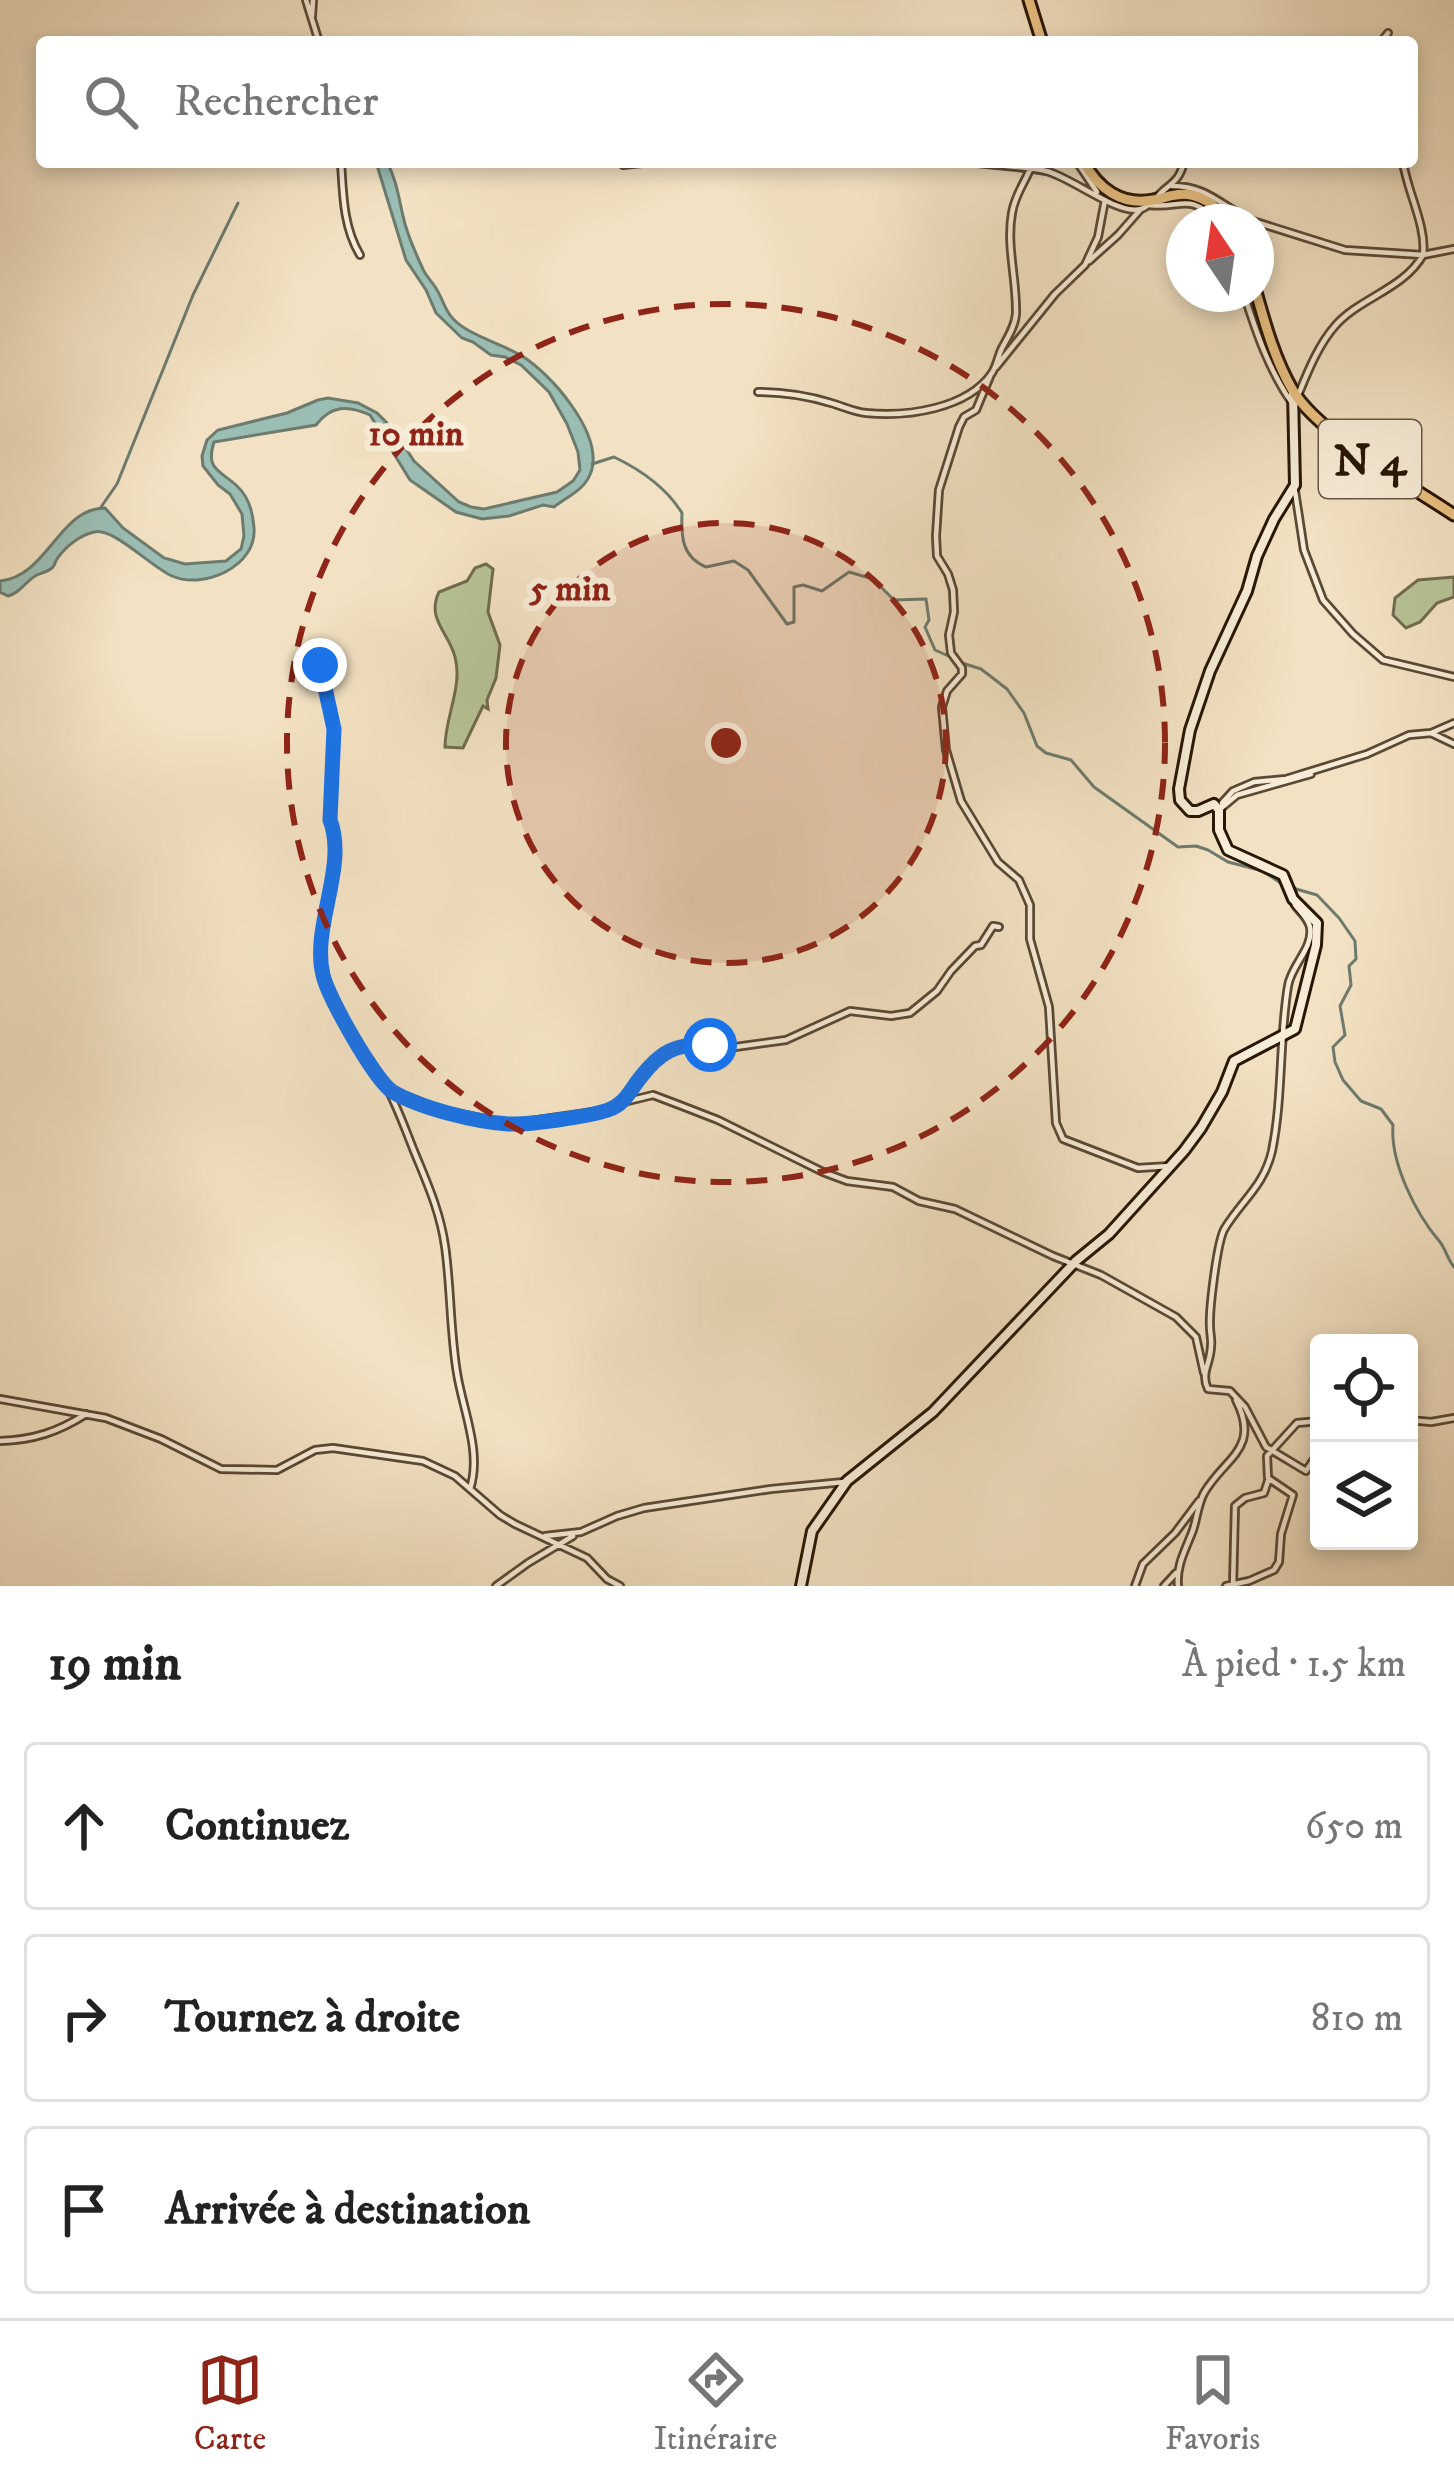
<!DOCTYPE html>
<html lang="fr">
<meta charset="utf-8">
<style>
body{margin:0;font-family:"IM FELL DW Pica",serif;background:#f6f6f6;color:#222}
.controls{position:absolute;right:36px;bottom:36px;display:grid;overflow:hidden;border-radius:12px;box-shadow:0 6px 18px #0003}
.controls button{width:108px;height:108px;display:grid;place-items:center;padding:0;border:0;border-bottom:3px solid #e0e0e0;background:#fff;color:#222;font:60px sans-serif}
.compass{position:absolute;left:1166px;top:204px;width:108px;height:108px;border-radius:50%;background:#fff;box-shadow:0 6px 18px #0003;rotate:347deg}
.stop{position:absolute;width:36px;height:36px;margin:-27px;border:9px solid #1a73e8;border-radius:50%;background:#fff}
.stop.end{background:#1a73e8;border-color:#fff;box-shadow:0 3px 12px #0008}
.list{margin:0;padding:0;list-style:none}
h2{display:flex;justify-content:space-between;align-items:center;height:156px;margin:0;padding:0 48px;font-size:51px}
h2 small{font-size:39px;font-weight:400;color:#767676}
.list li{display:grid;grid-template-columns:78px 1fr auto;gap:36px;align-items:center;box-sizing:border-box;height:168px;margin:0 24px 24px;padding:0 24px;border:3px solid #e0e0e0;border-radius:12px}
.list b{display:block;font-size:45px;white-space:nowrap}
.list em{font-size:39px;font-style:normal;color:#767676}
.icon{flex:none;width:66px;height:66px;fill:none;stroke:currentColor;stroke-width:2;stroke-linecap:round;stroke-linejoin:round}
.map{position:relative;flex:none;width:1454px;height:1586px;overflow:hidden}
.search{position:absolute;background:#fff;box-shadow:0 6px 18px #0003;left:36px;right:36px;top:36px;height:132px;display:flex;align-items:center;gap:30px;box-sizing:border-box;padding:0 42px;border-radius:12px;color:#767676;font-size:45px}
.sheet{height:732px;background:#fff}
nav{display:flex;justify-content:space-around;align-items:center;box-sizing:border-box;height:168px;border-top:3px solid #e0e0e0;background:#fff;font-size:33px;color:#767676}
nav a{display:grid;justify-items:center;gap:6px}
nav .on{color:#8f2418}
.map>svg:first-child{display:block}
</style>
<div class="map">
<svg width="1454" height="1586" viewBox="0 0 1454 1586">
<rect width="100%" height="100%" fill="#f2e1c2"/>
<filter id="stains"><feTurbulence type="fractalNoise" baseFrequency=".00167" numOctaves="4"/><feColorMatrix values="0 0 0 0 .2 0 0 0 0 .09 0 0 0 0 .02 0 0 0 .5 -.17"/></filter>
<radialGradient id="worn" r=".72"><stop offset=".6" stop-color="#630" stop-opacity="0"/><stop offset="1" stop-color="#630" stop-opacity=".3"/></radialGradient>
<path fill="#b7c396" stroke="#706c4e" stroke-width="3" d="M486 564 493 569 488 612 500 645 496 678 487 700 488 709 483 706 463 748 445 747C445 717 463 686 455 657 449 633 426 619 439 592L467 581 475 568Z
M1454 577V597L1437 603 1420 622 1406 628 1393 615 1395 598 1418 580Z"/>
<path fill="#9bbeb4" stroke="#6d7b6e" stroke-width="3" d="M376 162H387C398 183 399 202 405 224 409 238 416 254 422 267 425 276 433 282 437 290 442 298 444 307 450 315 463 334 501 343 522 356 551 374 601 431 592 469 587 489 568 496 554 507L543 505 509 516 482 519 456 512 410 480 370 415C348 405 331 405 316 425L214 442C205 470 220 470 237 486 248 496 253 513 254 528 257 566 204 590 172 576 150 566 113 527 94 532 80 535 65 547 57 559 55 561 55 565 53 567 50 571 41 573 37 575 25 581 21 593 8 596L0 592V581C47 577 59 508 105 508L123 528 164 558 185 564 226 561 241 549 244 536 242 514 230 494 218 485 203 466 202 456 207 440 218 430 287 413 318 400 328 398 358 403 377 413 394 430 414 461 459 502 471 507 484 509 557 492 573 481 580 470 578 452 567 424 549 392 521 365 505 357 491 355 473 342 462 338 436 313 426 290 406 260Z"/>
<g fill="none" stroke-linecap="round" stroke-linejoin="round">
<path stroke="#6d7b6e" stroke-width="3" d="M592 464 614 457C641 470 666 487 682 513 681 537 682 557 706 567L734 561 748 570 787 624 794 622V587L803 585 822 591 849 572 873 579 894 600 926 599 929 620 925 627 935 650 953 658
M101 507 117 484 193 295 238 203
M962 663 981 669 1007 689 1024 713 1037 746 1046 753 1071 760 1094 787 1178 847 1196 846 1208 850 1228 862 1263 871 1282 884H1291L1296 889 1317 895 1339 918 1355 941 1356 959 1349 966 1351 985 1340 1006 1345 1035 1333 1047 1335 1062 1343 1080 1361 1101 1381 1109 1393 1125C1390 1163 1416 1214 1440 1242 1446 1250 1448 1260 1454 1267"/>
<g stroke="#5a4935" stroke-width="10">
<path id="street" d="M306 0 319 42
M312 16 313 0
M1381 42 1388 33
M341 162C343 193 343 227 360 255
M971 162C995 166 1022 166 1046 171 1071 177 1119 216 1141 209 1151 206 1156 197 1163 191 1175 181 1180 178 1184 162
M1077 162 1097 192
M623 165 651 162
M1172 186C1209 186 1223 208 1255 222
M1149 205C1183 209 1188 191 1218 222
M1256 222 1345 250 1423 255C1427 227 1407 191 1403 162
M1089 261 1118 235 1140 210
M1244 294C1256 332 1269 370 1292 403
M996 367 1055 294 1085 265 1098 237 1105 200
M991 374 976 410 964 417 959 427 939 490 936 536 937 556 948 574 953 590 954 612 949 635 951 653 962 668V674L947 691 942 707 946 750 961 801 998 862 1019 880 1030 905V939L1049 1007 1056 1123 1063 1139 1138 1168 1170 1166
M758 392C782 392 808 396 831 403 842 406 854 412 866 413 907 417 967 409 992 373 997 365 998 356 1002 348 1008 337 1015 326 1016 314 1017 280 1006 246 1012 213 1015 193 1027 180 1033 162
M1299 393C1308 371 1319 344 1335 326 1359 298 1404 289 1423 255L1454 249
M1295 491 1304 550 1323 600 1353 634 1383 660 1454 677
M316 644 334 729 330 820C347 865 313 926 322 973 331 1015 365 1048 385 1084 397 1105 405 1129 414 1151 427 1183 440 1211 445 1246 451 1288 450 1331 457 1373 463 1411 482 1452 470 1489
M1431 733 1454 723
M1222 803 1233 791 1254 782 1286 779 1367 754 1409 735 1431 733 1454 744
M1220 807 1219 810 1237 795 1311 774
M1295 905C1300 912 1308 918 1310 927 1314 948 1291 965 1288 986 1279 1040 1283 1097 1272 1151 1264 1186 1242 1200 1225 1228 1217 1240 1209 1311 1210 1327 1210 1334 1212 1340 1211 1346 1211 1363 1200 1373 1208 1389L1230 1391 1245 1407 1266 1447 1306 1471 1319 1452
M388 1089 441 1110 510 1124 607 1110 624 1102 653 1095 682 1106 718 1120 823 1172 847 1181 893 1187 919 1201 955 1209 1053 1256 1101 1275 1176 1317 1196 1337 1204 1373
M624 1102 641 1077 663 1052 672 1049 701 1044 728 1048 786 1040 850 1011 891 1016 910 1013 937 991 951 971 975 946 981 945 993 926 999 927
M0 1399 106 1418 161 1439 221 1469 277 1470 315 1450 333 1448 423 1461 455 1476 500 1515 515 1524 587 1558 607 1579 620 1586
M1409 1420 1431 1422 1454 1418
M0 1441C33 1440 58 1432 86 1414
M545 1536 581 1532 617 1516 644 1508 771 1489 844 1482
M496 1586 528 1563 573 1536
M1135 1586 1143 1564 1175 1533 1199 1501
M1164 1586 1176 1573
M1178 1586C1176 1565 1186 1549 1193 1530 1197 1518 1198 1504 1204 1493 1225 1457 1261 1449 1236 1400
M1226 1586 1249 1581 1274 1570 1279 1562 1281 1534 1293 1495 1268 1478 1267 1456 1297 1423 1319 1421
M1233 1586 1235 1506 1245 1498 1264 1493 1268 1481"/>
</g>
<g stroke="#281606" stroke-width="14">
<path id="secondary" d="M801 1586 812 1531 847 1481 933 1412 1076 1261 1109 1234 1184 1151 1201 1128 1222 1092 1234 1061 1295 1029 1316 945 1317 923 1293 899 1283 875 1228 850 1219 830V810L1214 804 1198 811H1190L1180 800 1179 789 1190 730 1210 671 1247 591 1257 556 1274 519 1295 485 1293 393"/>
</g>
<g stroke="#281606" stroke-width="15">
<path id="primary" d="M1029 0 1042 42
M1084 162C1098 189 1122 206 1153 200 1166 198 1178 192 1191 195 1207 198 1219 209 1229 222
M1256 292C1265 324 1275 360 1292 389 1315 431 1412 487 1454 515"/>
</g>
<use href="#street" stroke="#f7ecd7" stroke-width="4.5"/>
<use href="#secondary" stroke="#f7ecd7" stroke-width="8"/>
<use href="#primary" stroke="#e9c081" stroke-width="9"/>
</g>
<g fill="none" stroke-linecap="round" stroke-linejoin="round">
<path stroke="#1a73e8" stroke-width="15" d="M320 665 334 729 330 820C348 866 311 927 323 975 328 997 375 1081 393 1092 420 1108 476 1122 508 1124 529 1125 587 1117 608 1110 625 1104 629 1092 640 1078 660 1052 675 1043 710 1045"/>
</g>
<circle cx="726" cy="743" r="220" fill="#8f2418" fill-opacity=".12"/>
<g fill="none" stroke="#8f2418" stroke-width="6" stroke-dasharray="21 15">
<circle cx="726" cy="743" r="220"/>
<circle cx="726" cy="743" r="439"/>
</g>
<g text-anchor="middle" stroke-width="12" stroke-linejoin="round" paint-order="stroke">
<rect fill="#f7ecd7" stroke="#665645" stroke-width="3" x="1319" y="420" width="102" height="78" rx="9"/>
<g font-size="45" font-weight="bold" fill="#281606">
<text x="1370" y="475">N 4</text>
</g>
</g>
<circle cx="726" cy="743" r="18" fill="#8f2418" stroke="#f7ecd7" stroke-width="6"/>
<g font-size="36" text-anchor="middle" font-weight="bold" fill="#8f2418" stroke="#f7ecd7" stroke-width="12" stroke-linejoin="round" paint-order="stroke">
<text x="416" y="445">10 min</text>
<text x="570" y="600">5 min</text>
</g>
<rect width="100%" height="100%" filter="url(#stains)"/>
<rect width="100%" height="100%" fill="url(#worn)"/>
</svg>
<div class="controls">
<button><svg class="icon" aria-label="locate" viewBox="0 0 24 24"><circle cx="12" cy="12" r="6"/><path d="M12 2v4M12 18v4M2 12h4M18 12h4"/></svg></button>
<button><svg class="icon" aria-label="layers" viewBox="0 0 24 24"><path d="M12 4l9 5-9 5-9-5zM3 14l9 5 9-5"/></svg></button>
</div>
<svg class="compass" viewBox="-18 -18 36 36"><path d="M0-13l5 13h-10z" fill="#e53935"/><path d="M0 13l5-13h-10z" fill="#767676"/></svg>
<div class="stop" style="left:710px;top:1045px"></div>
<div class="stop end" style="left:320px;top:665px"></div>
<div class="search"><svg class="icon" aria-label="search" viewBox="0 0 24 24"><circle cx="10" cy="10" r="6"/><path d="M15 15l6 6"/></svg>Rechercher</div>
</div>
<section class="sheet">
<h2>19 min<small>À pied · 1.5 km</small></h2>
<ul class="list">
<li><svg class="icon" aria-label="ahead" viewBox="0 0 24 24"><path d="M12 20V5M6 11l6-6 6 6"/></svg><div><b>Continuez</b></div><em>650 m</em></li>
<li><svg class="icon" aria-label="right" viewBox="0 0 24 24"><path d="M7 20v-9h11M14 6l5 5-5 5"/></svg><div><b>Tournez à droite</b></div><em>810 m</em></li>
<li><svg class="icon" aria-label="arrive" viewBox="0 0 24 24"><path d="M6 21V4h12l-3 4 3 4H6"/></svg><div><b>Arrivée à destination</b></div></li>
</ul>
</section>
<nav>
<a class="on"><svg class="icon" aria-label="map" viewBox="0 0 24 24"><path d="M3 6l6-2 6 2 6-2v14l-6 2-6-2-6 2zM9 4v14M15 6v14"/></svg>Carte</a>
<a><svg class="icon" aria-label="directions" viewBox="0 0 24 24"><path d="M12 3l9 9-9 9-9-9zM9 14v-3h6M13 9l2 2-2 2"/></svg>Itinéraire</a>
<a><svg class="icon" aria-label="saved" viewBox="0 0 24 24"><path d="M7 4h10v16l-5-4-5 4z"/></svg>Favoris</a>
</nav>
